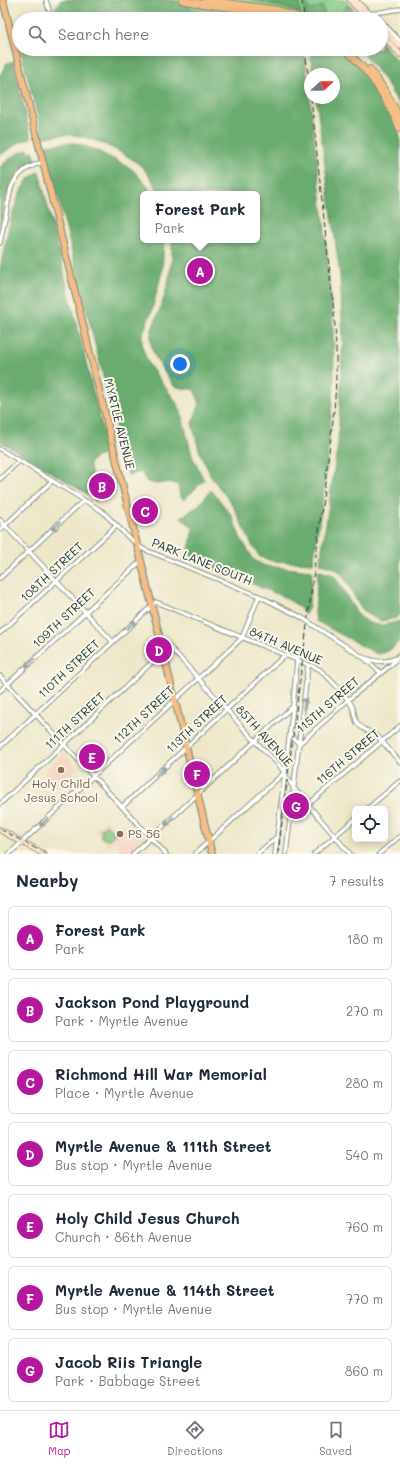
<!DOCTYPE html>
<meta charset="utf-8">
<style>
body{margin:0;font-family:Mali,sans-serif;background:#f6f6f7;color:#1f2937}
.controls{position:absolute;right:12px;bottom:12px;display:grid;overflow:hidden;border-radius:6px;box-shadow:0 2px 10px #0003}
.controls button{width:36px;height:36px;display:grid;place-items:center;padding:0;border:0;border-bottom:1px solid #e0e1e3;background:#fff;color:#1f2937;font:20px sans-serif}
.compass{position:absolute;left:304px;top:68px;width:36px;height:36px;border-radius:50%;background:#fff;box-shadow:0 2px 10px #0003;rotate:68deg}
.you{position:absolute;left:180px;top:364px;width:14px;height:14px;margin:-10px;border:3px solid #fff;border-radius:50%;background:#1a73e8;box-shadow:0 0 0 6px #1a73e833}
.badge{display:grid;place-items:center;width:26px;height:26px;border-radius:50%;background:#b5179e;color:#fff;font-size:13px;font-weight:700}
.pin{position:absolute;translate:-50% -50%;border:2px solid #fff;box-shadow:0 1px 4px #0006}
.popup{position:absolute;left:140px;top:191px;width:120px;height:52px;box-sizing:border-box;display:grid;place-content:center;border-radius:6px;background:#fff;filter:drop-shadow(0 1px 3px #0005);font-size:13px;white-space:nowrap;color:#747a83}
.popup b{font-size:15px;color:#1f2937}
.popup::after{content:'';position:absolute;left:50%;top:100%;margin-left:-8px;border:8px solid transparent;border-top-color:#fff}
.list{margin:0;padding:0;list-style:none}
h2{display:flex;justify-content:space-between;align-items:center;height:52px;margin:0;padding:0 16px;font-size:17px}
h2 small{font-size:13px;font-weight:400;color:#747a83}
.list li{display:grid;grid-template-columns:26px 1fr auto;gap:12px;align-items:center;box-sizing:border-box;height:64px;margin:0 8px 8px;padding:0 8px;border:1px solid #e0e1e3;border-radius:6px}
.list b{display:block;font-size:15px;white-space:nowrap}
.list p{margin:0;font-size:13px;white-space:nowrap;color:#747a83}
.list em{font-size:13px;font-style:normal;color:#747a83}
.icon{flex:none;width:22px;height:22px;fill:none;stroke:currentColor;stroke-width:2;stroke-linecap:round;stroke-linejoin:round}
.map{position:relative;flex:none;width:400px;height:854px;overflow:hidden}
.search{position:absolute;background:#fff;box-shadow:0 2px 10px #0003;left:12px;right:12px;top:12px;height:44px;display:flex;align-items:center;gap:10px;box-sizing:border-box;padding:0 14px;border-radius:22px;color:#747a83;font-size:15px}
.sheet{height:556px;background:#fff}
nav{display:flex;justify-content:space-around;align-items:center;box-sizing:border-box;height:56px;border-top:1px solid #e0e1e3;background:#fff;font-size:11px;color:#747a83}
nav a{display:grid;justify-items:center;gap:2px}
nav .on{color:#b5179e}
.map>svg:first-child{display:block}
</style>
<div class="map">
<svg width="400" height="854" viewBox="0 0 400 854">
<rect width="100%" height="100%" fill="#fbf7ec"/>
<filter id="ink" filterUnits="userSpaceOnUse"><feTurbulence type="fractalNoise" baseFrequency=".025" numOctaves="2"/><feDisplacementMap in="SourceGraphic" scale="8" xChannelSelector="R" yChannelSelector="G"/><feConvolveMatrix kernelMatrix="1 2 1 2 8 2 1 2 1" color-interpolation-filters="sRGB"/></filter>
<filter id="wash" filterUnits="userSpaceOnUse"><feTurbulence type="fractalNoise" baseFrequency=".012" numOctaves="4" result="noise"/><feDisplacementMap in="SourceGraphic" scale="16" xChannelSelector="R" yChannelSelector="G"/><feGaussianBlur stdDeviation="0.9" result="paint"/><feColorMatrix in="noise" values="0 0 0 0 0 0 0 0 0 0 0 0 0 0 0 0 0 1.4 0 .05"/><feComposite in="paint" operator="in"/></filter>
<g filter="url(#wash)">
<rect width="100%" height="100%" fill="#eee7c9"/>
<path fill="#f3d4bf" d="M64 752 78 768 57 787 43 772Z
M106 820 116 830 128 820 144 837 125 854 115 842 109 847 95 830Z"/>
<path fill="#83c882" stroke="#51825b" d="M61 0H345L362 19H47Z
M106 824 115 834 108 840 107 838 105 840 100 836 102 833 100 830Z"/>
<path fill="#6aac70" stroke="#447452" d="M64 0H168L188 6 206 19H50Z
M253 0H299L300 14 291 9Z
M305 2 311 10 322 6 326 19H313L306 17Z
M346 6H349L361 19H337L344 10Z
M234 15 269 19H219Z
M381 42 400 64V106L385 81 360 49H381Z
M24 49H304L325 232 333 326 334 381 325 483 313 563 272 561 260 557 253 547 232 504 212 478 200 453 192 423 200 404 194 389H186L174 386C166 373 153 359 151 343 149 330 158 316 162 304 169 284 173 262 172 240H257V194H160C156 186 149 175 143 168 131 155 92 137 74 135 64 134 53 135 43 138L21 51Z
M310 49H339L354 61 374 85 389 110 400 136V615L396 618 381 621 367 614 359 605 344 577 335 568 320 564 338 444 343 338 340 275 316 98H334V74H313Z
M13 61 31 138 20 142 0 155V75L7 63Z
M65 143H75L96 150 132 169 148 187 151 194H143V240H164L162 272 151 313 142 335V347L149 365 176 402 181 412 192 456 204 480 184 500 180 496 178 485 170 482 157 484 147 482 141 472 128 475 45 145Z
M28 149 29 152 33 151 36 161C6 173 5 201 0 230V167L13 156Z
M39 171 111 464 103 455 96 457 89 463 92 477C85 486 92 493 97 502L84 492 0 441V270C5 245 12 204 25 184 29 178 34 175 39 171Z
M211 490 232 516 240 537 254 560 265 566 312 571 309 607 305 614 297 605 284 597 193 559 189 550 193 528 181 517 198 506Z
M318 571 329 573 334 576C356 603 354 636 400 621V640C393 648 388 653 377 654L316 621 315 613Z"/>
</g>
<g filter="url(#ink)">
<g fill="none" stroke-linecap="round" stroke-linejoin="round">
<g stroke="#86927e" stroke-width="5.5">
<path id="minor" d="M46 0 49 10
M369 14 400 9
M372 14 379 19
M381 21 400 41
M0 243 11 188C17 173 28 166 43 162
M0 449 102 511 127 536 143 549 259 596 301 617
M0 479 19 461
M0 520 113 642
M0 530 52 481
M0 578 84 500
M316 627 364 658 381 673
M0 633 117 525
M161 637 255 741 280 766 293 787 350 854
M365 658C377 662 385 663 396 658
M0 676 166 854
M0 691 141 561
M290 734 299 744 348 700 392 664 400 654
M0 747 156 602 319 669C327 676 348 697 352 706 355 712 354 719 358 724 364 731 373 732 379 738L400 762
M0 804 163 652 166 650 172 651
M122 807 285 655
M367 809 400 781
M290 820 400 726
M9 854 242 638 259 596
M133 854 293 706
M195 854 284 773
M257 854 278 836
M275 854 293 706 297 660
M286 854 308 665
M314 854 355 819
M379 854 400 836"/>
</g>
<g stroke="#86927e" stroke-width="7">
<path id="secondary" d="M350 0 367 19
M355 0 374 19
M381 27 400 46
M381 34 400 54
M0 830 44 854"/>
</g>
<g stroke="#86927e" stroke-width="8">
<path id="primary" d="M3 0 140 556 212 854"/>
</g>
<g stroke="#86927e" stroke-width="8">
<path id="motorway" d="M182 0C218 9 255 7 291 19
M205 0 278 10 304 19
M344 49C371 72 386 97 400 129
M370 69C382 85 392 101 400 119"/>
</g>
<use href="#minor" stroke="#fff" stroke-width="3.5"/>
<use href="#secondary" stroke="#fbe5cf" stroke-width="5"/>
<use href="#primary" stroke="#f6be87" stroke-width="5.5"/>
<use href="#motorway" stroke="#f6be87" stroke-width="6"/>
<path stroke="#1f3d34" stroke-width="1" stroke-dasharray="6 3" stroke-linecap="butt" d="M302 0 304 19
M305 49 310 93
M0 829 46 854
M278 854 333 420C337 384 337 349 334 313L311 98"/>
<g stroke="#86927e" stroke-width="5.5" stroke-linecap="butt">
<path id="minor-bridge" d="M301 617 316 627"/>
</g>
<use href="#minor-bridge" stroke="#fff" stroke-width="3.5"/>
</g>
<defs><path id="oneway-shaft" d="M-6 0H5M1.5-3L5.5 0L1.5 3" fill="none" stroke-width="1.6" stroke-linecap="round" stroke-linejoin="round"/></defs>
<g stroke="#8f9e9a">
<use href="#oneway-shaft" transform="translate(56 526) rotate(137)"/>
<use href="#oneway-shaft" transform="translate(131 625) rotate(-43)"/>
<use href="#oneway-shaft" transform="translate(30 663) rotate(137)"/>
<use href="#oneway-shaft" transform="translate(304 704) rotate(-83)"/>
<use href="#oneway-shaft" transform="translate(161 771) rotate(-43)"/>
<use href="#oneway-shaft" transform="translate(169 821) rotate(137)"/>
<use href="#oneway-shaft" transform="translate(44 822) rotate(137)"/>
</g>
</g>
<g fill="#8d6e63" stroke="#fbf7ec" stroke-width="1.5">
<circle cx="61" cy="770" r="4"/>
<circle cx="120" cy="834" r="4"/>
</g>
<g text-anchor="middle" stroke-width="4" stroke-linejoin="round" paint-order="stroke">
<g font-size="12" fill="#1f3d34" stroke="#fbf7ec">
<text transform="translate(119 424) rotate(76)" y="4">MYRTLE AVENUE</text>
<text transform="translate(202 562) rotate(22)" y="4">PARK LANE SOUTH</text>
<text transform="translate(52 572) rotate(-43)" y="4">108TH STREET</text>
<text transform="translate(64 618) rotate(-43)" y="4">109TH STREET</text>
<text transform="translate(286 646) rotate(23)" y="4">84TH AVENUE</text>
<text transform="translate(69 669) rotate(-43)" y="4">110TH STREET</text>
<text transform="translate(328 705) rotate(-41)" y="4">115TH STREET</text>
<text transform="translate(144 715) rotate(-43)" y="4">112TH STREET</text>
<text transform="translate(75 721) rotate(-43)" y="4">111TH STREET</text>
<text transform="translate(197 724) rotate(-43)" y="4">113TH STREET</text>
<text transform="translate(264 736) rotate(48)" y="4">85TH AVENUE</text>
<text transform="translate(348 757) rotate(-40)" y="4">116TH STREET</text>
</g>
<g font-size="12" fill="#785e54" stroke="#fbf7ec">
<text x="61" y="788">Holy Child<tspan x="61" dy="14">Jesus School</tspan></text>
<text x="128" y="838" text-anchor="start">PS 56</text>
</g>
</g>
</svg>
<div class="controls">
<button><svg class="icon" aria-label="locate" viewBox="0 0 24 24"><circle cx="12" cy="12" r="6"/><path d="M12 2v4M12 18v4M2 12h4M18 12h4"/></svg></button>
</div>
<svg class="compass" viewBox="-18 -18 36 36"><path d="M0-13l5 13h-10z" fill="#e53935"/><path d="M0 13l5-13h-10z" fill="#747a83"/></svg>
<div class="you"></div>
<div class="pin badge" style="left:200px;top:271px">A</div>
<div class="popup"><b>Forest Park</b>Park</div>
<div class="pin badge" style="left:102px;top:486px">B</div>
<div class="pin badge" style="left:145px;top:511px">C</div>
<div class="pin badge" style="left:159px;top:650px">D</div>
<div class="pin badge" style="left:92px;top:757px">E</div>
<div class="pin badge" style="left:197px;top:774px">F</div>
<div class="pin badge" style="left:296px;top:806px">G</div>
<div class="search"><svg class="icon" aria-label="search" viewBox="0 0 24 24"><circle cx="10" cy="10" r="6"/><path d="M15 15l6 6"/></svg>Search here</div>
</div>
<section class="sheet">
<h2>Nearby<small>7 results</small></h2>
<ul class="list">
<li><span class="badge">A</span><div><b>Forest Park</b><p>Park</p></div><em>180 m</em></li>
<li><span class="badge">B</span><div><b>Jackson Pond Playground</b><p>Park · Myrtle Avenue</p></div><em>270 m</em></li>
<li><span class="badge">C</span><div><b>Richmond Hill War Memorial</b><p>Place · Myrtle Avenue</p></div><em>280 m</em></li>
<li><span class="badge">D</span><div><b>Myrtle Avenue &amp; 111th Street</b><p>Bus stop · Myrtle Avenue</p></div><em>540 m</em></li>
<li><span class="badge">E</span><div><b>Holy Child Jesus Church</b><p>Church · 86th Avenue</p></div><em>760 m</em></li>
<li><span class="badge">F</span><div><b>Myrtle Avenue &amp; 114th Street</b><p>Bus stop · Myrtle Avenue</p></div><em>770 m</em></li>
<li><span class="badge">G</span><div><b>Jacob Riis Triangle</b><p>Park · Babbage Street</p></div><em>860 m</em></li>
</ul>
</section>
<nav>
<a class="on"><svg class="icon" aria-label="map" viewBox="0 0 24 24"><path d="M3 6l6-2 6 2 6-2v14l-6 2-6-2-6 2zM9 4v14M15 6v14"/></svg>Map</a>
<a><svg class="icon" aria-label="directions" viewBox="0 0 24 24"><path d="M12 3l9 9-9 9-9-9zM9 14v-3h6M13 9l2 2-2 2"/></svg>Directions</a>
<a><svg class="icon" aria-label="saved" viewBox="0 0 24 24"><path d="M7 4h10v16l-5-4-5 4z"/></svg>Saved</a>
</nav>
